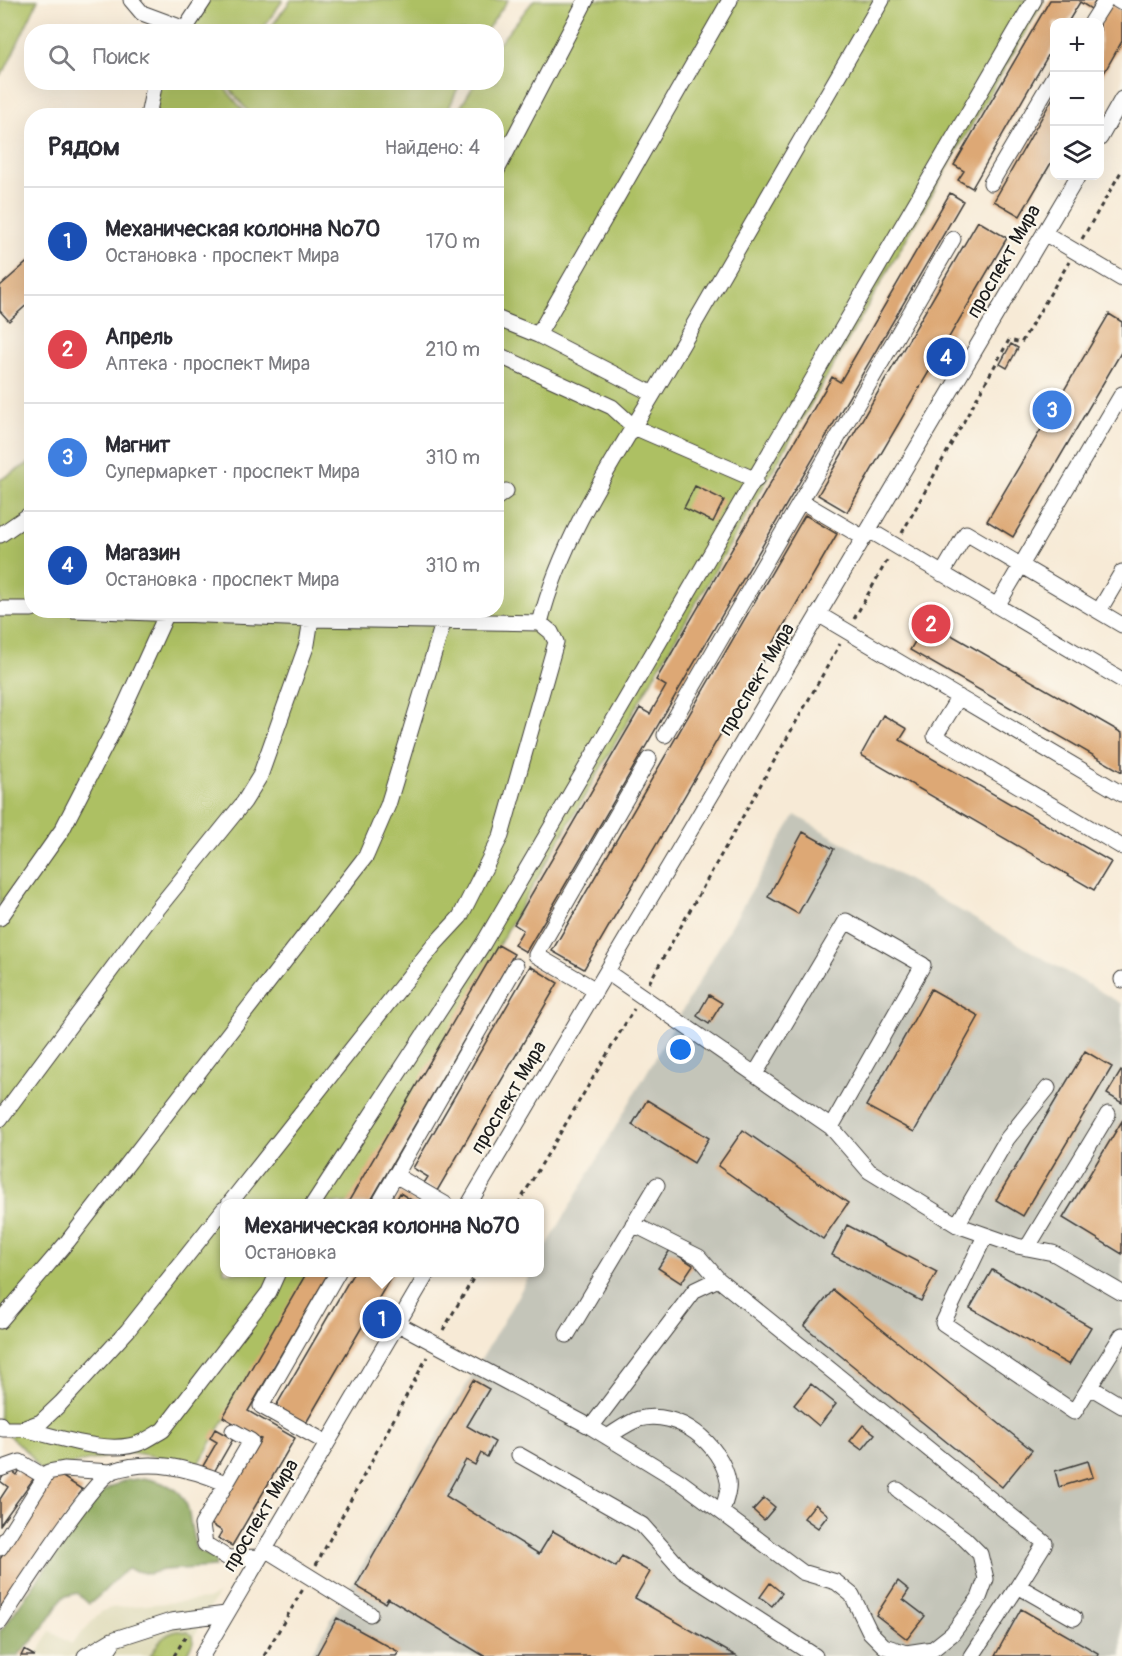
<!DOCTYPE html>
<html lang="ru">
<meta charset="utf-8">
<style>
body{margin:0;font-family:Pangolin,sans-serif;background:#f7f7f7;color:#2b2b33}
.controls{position:absolute;right:18px;top:18px;display:grid;overflow:hidden;border-radius:12px;box-shadow:0 6px 24px #0002}
.controls button{width:54px;height:54px;display:grid;place-items:center;padding:0;border:0;border-bottom:2px solid #e1e1e2;background:#fff;color:#2b2b33;font:30px sans-serif}
.you{position:absolute;left:681px;top:1050px;width:21px;height:21px;margin:-15px;border:4px solid #fff;border-radius:50%;background:#1a73e8;box-shadow:0 0 0 9px #1a73e833}
.badge{display:grid;place-items:center;width:39px;height:39px;border-radius:50%;background:#d1495b;color:#fff;font-size:20px;font-weight:700}
.pin{position:absolute;translate:-50% -50%;border:3px solid #fff;box-shadow:0 2px 6px #0006}
.popup{position:absolute;left:220px;top:1199px;width:324px;height:78px;box-sizing:border-box;display:grid;place-content:center;border-radius:12px;background:#fff;filter:drop-shadow(0 2px 4px #0005);font-size:20px;white-space:nowrap;color:#7c7c81}
.popup b{font-size:22px;color:#2b2b33}
.popup::after{content:'';position:absolute;left:50%;top:100%;margin-left:-12px;border:12px solid transparent;border-top-color:#fff}
.list{margin:0;padding:0;list-style:none}
h2{display:flex;justify-content:space-between;align-items:center;height:78px;margin:0;padding:0 24px;font-size:26px}
h2 small{font-size:20px;font-weight:400;color:#7c7c81}
.list li{display:grid;grid-template-columns:39px 1fr auto;gap:18px;align-items:center;box-sizing:border-box;height:108px;padding:0 24px;border-top:2px solid #e1e1e2}
.list b{display:block;font-size:22px;white-space:nowrap}
.list p{margin:0;font-size:20px;white-space:nowrap;color:#7c7c81}
.list em{font-size:20px;font-style:normal;color:#7c7c81}
.icon{flex:none;width:33px;height:33px;fill:none;stroke:currentColor;stroke-width:2;stroke-linecap:round;stroke-linejoin:round}
.map{position:relative;flex:none;width:1122px;height:1656px;overflow:hidden}
.search{position:absolute;background:#fff;box-shadow:0 6px 24px #0002;left:24px;top:24px;width:480px;height:66px;display:flex;align-items:center;gap:15px;box-sizing:border-box;padding:0 21px;border-radius:24px;color:#7c7c81;font-size:22px}
.panel{position:absolute;background:#fff;box-shadow:0 6px 24px #0002;left:24px;top:108px;width:480px;height:510px;border-radius:24px}
.map>svg:first-child{display:block}
</style>
<div class="map">
<svg width="1122" height="1656" viewBox="0 0 1122 1656">
<rect width="100%" height="100%" fill="#fbf7ec"/>
<filter id="ink" filterUnits="userSpaceOnUse"><feTurbulence type="fractalNoise" baseFrequency=".0167" numOctaves="2"/><feDisplacementMap in="SourceGraphic" scale="12" xChannelSelector="R" yChannelSelector="G"/><feConvolveMatrix kernelMatrix="1 2 1 2 8 2 1 2 1" color-interpolation-filters="sRGB"/></filter>
<filter id="wash" filterUnits="userSpaceOnUse"><feTurbulence type="fractalNoise" baseFrequency=".008" numOctaves="4" result="noise"/><feDisplacementMap in="SourceGraphic" scale="24" xChannelSelector="R" yChannelSelector="G"/><feGaussianBlur stdDeviation="1.35" result="paint"/><feColorMatrix in="noise" values="0 0 0 0 0 0 0 0 0 0 0 0 0 0 0 0 0 1.4 0 .05"/><feComposite in="paint" operator="in"/></filter>
<g filter="url(#wash)">
<rect width="100%" height="100%" fill="#f7ead6"/>
<path fill="#e0dcbb" d="M218 1594 183 1656H37L50 1631 71 1644 102 1611 111 1608 208 1599Z"/>
<path fill="#c4c5b9" d="M795 815 1122 1004V1656H310L531 1273 540 1272V1258Z"/>
<path fill="#adc063" stroke="#646e40" stroke-width="1.5" d="M0 0H38L5 70 0 75Z
M195 0H283L261 31 181 32Z
M291 0H508L486 31H268Z
M534 0H1044L350 1203 224 1204V1272L310 1273 199 1464 129 1452 40 1471 31 1456 0 1427V480L31 462 32 610H496V116L456 115 475 83 496 82 497 46Z
M161 82 225 83 223 86 247 115 149 116Z
M232 82H460V83L446 115 252 116 228 87Z
M178 1631 188 1632 192 1636 193 1642 186 1656H150C158 1643 163 1634 178 1631Z"/>
<path fill="#8aa659" stroke="#53613a" stroke-width="1.5" d="M144 1478C197 1489 184 1506 196 1549L216 1559 215 1567 163 1570 149 1574 128 1569C113 1579 104 1594 89 1604L77 1593 63 1597C54 1611 46 1625 35 1638 29 1645 23 1648 18 1656H0V1632L99 1494 122 1481Z"/>
<g id="blocks">
<path fill="#dda875" d="M1050 0H1096L1091 9 1080 2 1068 22H1054V45L972 188 958 180 964 171 954 165Z
M1109 3 1122 11V41L1100 80V22Z
M1054 96V158L1020 216 994 201Z
M950 193 963 201 526 952 514 945 523 930 514 924 640 708 650 714 666 686 656 680 832 377 840 382Z
M978 221 1007 238 847 512 818 495Z
M32 258V300L9 321 0 311V286Z
M1109 314 1122 322V351L1013 537 987 521Z
M1011 344 1018 348 1007 368 1000 364Z
M695 486 724 500 713 522 684 508Z
M805 515 837 534 584 969 552 951Z
M927 621 1122 733V772L910 650Z
M883 715 907 729 900 740 1111 862 1094 890 861 755Z
M803 832 834 849 798 914 768 897Z
M498 945 514 954 369 1204H347Z
M530 966 558 983 437 1191 424 1183 428 1177 413 1168Z
M931 989 979 1016 914 1132 866 1106Z
M709 995 722 1003 709 1024 697 1016Z
M1085 1051 1112 1067 1023 1216 996 1200Z
M1121 1071 1122 1072V1103L1107 1094Z
M647 1100 709 1138 694 1163 632 1125Z
M1122 1121V1254L1063 1218Z
M743 1130 848 1203 823 1239 718 1166Z
M400 1193 418 1204H394Z
M847 1225 937 1272 921 1301 832 1255Z
M670 1250 693 1265 681 1283 658 1268Z
M992 1270 1091 1327 1069 1365 970 1308Z
M307 1272H329L248 1411 295 1438 232 1546 218 1538 222 1531 211 1524 261 1439 223 1417Z
M354 1272H394L306 1423 276 1406Z
M833 1290 1032 1450 1002 1487 804 1326Z
M473 1380 489 1389 467 1426 495 1442 487 1457 481 1453 475 1465 466 1460 446 1496 539 1554 553 1531 616 1567 622 1556 650 1572 635 1598 736 1656H484L388 1598 385 1603 356 1586Z
M811 1384 836 1404 819 1426 794 1405Z
M863 1425 875 1434 862 1450 850 1441Z
M215 1429 233 1439 214 1472 203 1466 217 1442 210 1438Z
M1088 1461 1093 1477 1059 1487 1055 1471Z
M8 1468 17 1475 21 1468 34 1478 0 1525V1499L8 1487 0 1481Z
M55 1472 83 1490 3 1616 0 1614V1559Z
M764 1498 775 1507 764 1520 753 1510Z
M815 1504 828 1515 818 1528 804 1518Z
M898 1581 909 1590 903 1599 925 1616 907 1639 876 1615Z
M770 1583 782 1593 772 1606 760 1597Z
M1021 1609 1098 1653 1097 1656H995Z
M337 1618 399 1652 396 1656H316Z
M24 1650 35 1656H21Z"/>
</g>
</g>
<g filter="url(#ink)">
<use href="#blocks" fill-opacity="0" stroke="#3d3b38" stroke-width="1.5"/>
<g fill="none" stroke-linecap="round" stroke-linejoin="round">
<g stroke="#3d3b38" stroke-width="17">
<path id="minor" d="M131 0 142 13 185 29
M1117 0 1122 3
M1092 22 1106 0
M183 32 204 0
M148 116 155 82
M1100 138 1122 99
M496 172 586 0
M991 183 1054 76
M1044 233 1122 279
M496 318 538 335 653 394
M538 335 730 0
M496 354 612 407 634 427 756 480
M496 498 506 491
M801 501 864 538
M869 530 1122 680
M0 535 32 513
M942 574 966 533 1122 625
M997 606 1122 394
M0 609H32
M73 610 311 619 540 623 551 632 556 642 501 836 460 917 434 945 229 1204
M1099 611 1122 572
M818 614 1122 794
M540 623C564 529 620 452 668 369 739 246 811 123 882 0
M959 697 935 736 1122 847
M665 735 953 239
M0 918 62 830 116 725 167 613
M607 972 831 1127 869 1171 957 1225 1017 1246 1053 1253 1122 1293
M1122 979V980
M596 990 536 955 649 759
M755 1074 846 921 923 965 831 1127
M0 1119 147 922 244 802 260 776 307 644 311 619
M395 1175 445 1204
M313 1204 483 944 1034 0
M379 1204 516 966
M469 1204 1078 176
M633 1224 699 1257 718 1279
M957 1225 1007 1139 1048 1088
M985 1236 943 1323 1074 1412 1122 1335
M1027 1248 1108 1114
M0 1321 68 1241 366 856 388 805 444 620
M398 1324 591 1427 681 1482 802 1572 836 1582 852 1595 870 1632 884 1646 906 1653 933 1649 952 1634 979 1598 986 1579 980 1554 964 1538 898 1490
M567 1335 657 1185
M1090 1387 1122 1406
M0 1424 3 1429H22L41 1422 61 1403 128 1330 224 1209
M591 1427 695 1290 718 1279 1045 1543 1018 1586
M22 1429C55 1435 109 1457 142 1442 149 1439 156 1434 163 1430L269 1292 278 1272
M233 1431 251 1441 202 1525 205 1544 228 1558 260 1557
M607 1437C617 1431 629 1422 639 1419 678 1409 721 1444 728 1481 730 1490 724 1503 722 1512
M327 1443 261 1406 338 1272
M519 1455 642 1525 683 1571 815 1656
M0 1469 20 1462 45 1477
M0 1548 48 1472 64 1469 111 1472
M265 1549 370 1614
M0 1622C17 1597 92 1479 113 1471 151 1458 190 1468 225 1483
M85 1656 112 1640
M104 1656 115 1639 171 1621 226 1614
M202 1656 428 1272
M972 1656 1018 1586 1074 1618"/>
</g>
<path stroke="#3d3b38" stroke-width="3" stroke-dasharray="4.5 4.5" stroke-linecap="butt" d="M1082 239 1122 170
M902 533 1009 340 1021 343 1069 262
M854 619 889 557
M649 983 840 644
M518 1204 634 1009
M443 1330 477 1272
M316 1565 427 1357
M174 1656 187 1634
M264 1656 303 1589"/>
<use href="#minor" stroke="#fff" stroke-width="15"/>
</g>
</g>
<g text-anchor="middle" stroke-width="4.5" stroke-linejoin="round" paint-order="stroke">
<g font-size="20" fill="#1c1c1c" stroke="#fbf7ec">
<text transform="translate(1003 261) rotate(-60)" y="7">проспект Мира</text>
<text transform="translate(756 679) rotate(-59)" y="7">проспект Мира</text>
<text transform="translate(508 1097) rotate(-59)" y="7">проспект Мира</text>
<text transform="translate(260 1515) rotate(-59)" y="7">проспект Мира</text>
</g>
</g>
</svg>
<div class="controls">
<button>+</button>
<button>−</button>
<button><svg class="icon" aria-label="layers" viewBox="0 0 24 24"><path d="M12 4l9 5-9 5-9-5zM3 14l9 5 9-5"/></svg></button>
</div>
<div class="you"></div>
<div class="pin badge" style="left:382px;top:1319px;background:#1a4fb4">1</div>
<div class="popup"><b>Механическая колонна №70</b>Остановка</div>
<div class="pin badge" style="left:931px;top:624px;background:#e0444e">2</div>
<div class="pin badge" style="left:1052px;top:410px;background:#3f7fe0">3</div>
<div class="pin badge" style="left:946px;top:357px;background:#1a4fb4">4</div>
<div class="search"><svg class="icon" aria-label="search" viewBox="0 0 24 24"><circle cx="10" cy="10" r="6"/><path d="M15 15l6 6"/></svg>Поиск</div>
<section class="panel">
<h2>Рядом<small>Найдено: 4</small></h2>
<ul class="list">
<li><span class="badge" style="background:#1a4fb4">1</span><div><b>Механическая колонна №70</b><p>Остановка · проспект Мира</p></div><em>170 m</em></li>
<li><span class="badge" style="background:#e0444e">2</span><div><b>Апрель</b><p>Аптека · проспект Мира</p></div><em>210 m</em></li>
<li><span class="badge" style="background:#3f7fe0">3</span><div><b>Магнит</b><p>Супермаркет · проспект Мира</p></div><em>310 m</em></li>
<li><span class="badge" style="background:#1a4fb4">4</span><div><b>Магазин</b><p>Остановка · проспект Мира</p></div><em>310 m</em></li>
</ul>
</section>
</div>
